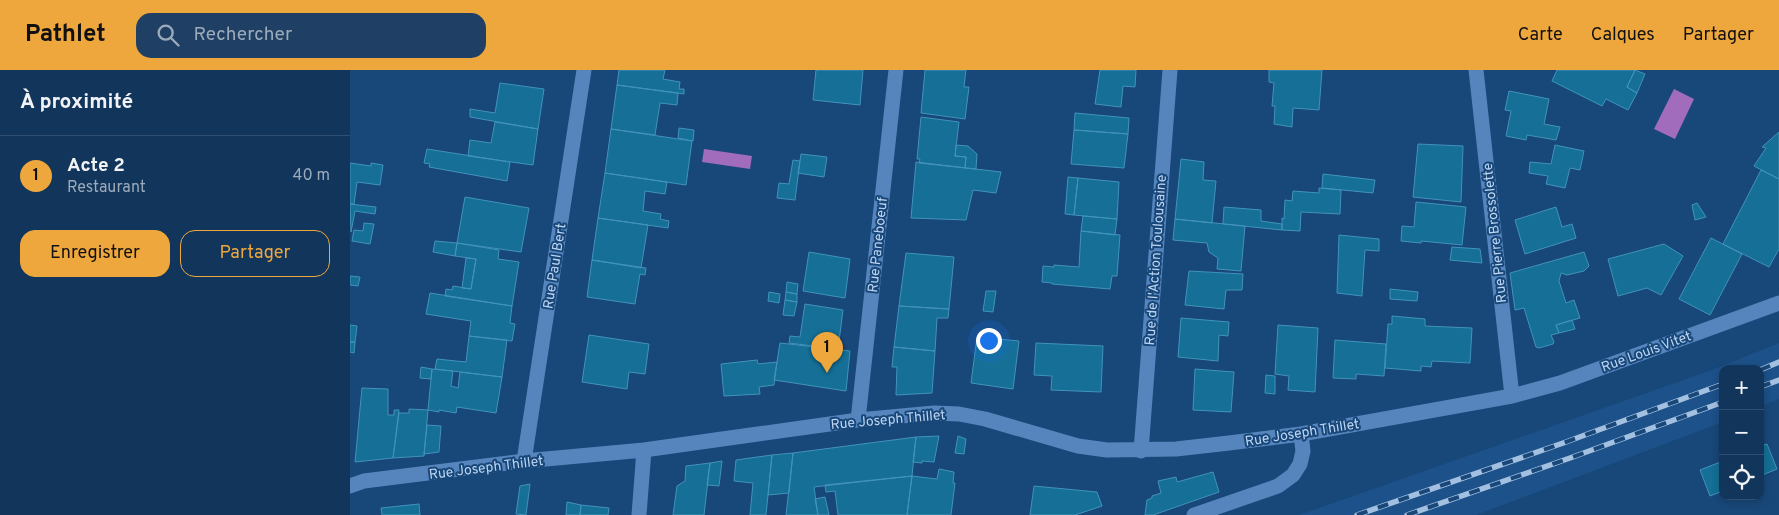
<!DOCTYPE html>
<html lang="fr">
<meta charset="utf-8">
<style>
body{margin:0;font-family:Overpass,sans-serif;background:#1f4064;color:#f1f3f6}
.controls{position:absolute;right:15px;bottom:15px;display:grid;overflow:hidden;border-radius:10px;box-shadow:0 2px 8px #0003}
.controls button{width:45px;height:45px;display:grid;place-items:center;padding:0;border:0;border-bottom:1px solid #315071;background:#12355b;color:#f1f3f6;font:25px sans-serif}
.you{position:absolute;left:638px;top:270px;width:18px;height:18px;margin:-12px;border:4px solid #fff;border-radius:50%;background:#1a73e8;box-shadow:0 0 0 8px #1a73e833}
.badge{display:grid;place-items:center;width:32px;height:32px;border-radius:50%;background:#eea73d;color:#111;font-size:16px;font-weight:700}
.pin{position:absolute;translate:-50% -41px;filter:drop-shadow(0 1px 2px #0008)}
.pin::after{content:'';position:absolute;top:26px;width:18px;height:15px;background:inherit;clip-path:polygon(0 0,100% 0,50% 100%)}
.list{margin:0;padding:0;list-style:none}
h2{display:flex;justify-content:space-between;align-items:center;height:65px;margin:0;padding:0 20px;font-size:21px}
h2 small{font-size:16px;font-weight:400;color:#9cabbb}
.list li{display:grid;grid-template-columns:32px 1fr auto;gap:15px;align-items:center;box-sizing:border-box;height:80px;padding:0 20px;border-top:1px solid #315071}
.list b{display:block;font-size:19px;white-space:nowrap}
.list p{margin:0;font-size:16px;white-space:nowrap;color:#9cabbb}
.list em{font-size:16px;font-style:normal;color:#9cabbb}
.actions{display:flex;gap:10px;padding:15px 20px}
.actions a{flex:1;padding:11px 0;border:1px solid #eea73d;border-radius:15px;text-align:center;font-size:18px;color:#eea73d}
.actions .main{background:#eea73d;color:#111}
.icon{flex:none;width:28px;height:28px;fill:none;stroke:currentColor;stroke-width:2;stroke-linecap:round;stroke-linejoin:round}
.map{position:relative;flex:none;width:1429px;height:445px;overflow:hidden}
header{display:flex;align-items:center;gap:30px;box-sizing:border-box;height:70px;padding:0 25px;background:#eea73d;color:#111}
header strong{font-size:24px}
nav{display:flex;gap:28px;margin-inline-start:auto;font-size:18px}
.search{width:350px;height:45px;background:#1f4064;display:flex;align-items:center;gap:12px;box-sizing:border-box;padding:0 18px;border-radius:15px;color:#9cabbb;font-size:19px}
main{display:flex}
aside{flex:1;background:#12355b}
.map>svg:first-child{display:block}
</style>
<header>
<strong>Pathlet</strong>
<div class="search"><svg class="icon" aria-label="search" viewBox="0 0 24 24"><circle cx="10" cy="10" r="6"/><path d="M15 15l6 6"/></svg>Rechercher</div>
<nav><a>Carte</a><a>Calques</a><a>Partager</a></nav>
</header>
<main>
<aside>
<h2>À proximité<small></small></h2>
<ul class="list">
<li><span class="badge">1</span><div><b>Acte 2</b><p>Restaurant</p></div><em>40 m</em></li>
</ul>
<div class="actions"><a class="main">Enregistrer</a><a>Partager</a></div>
</aside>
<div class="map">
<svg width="1429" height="445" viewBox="0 0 1429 445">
<rect width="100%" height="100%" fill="#184779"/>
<path fill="#1c5189" d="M1429 273V329L1410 337V299H1373V352L1126 445H949L1359 301Z"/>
<path fill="#a06cbb" d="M1324 19 1344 29 1325 69 1304 59Z
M354 79 402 86 400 99 352 92Z"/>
<path fill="#156f96" stroke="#4293bb" d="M269 0H315L313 9 330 12 329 19H334V24L267 15Z
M466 0H513L510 35 463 30Z
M575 0H616L614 17H619L615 49 571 43Z
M750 0H786L785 17 773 16 771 37 745 34Z
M919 0H972L969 40 943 38 942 57 924 54 925 36H922L924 13 919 12Z
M1207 0H1285L1277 17 1287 23 1278 40 1256 29 1252 36 1202 11Z
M1285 0 1295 4 1287 23 1277 17Z
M150 13 194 19 188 59 120 47V39L145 43Z
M267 15 328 23 327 35 310 33 305 65 261 59Z
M1159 21 1199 29 1194 54 1210 57 1206 70 1177 65 1176 70 1156 66 1161 41 1155 40Z
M725 43 779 48 778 64 724 60Z
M571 47 609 52 605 86 616 87 615 98 569 93 570 89H567Z
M145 52 188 59 183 95 118 86 120 70 141 73Z
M329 58 344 60 343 71 328 68Z
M261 59 342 71 336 115 255 103Z
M724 60 778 64 774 98 721 94Z
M1429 62V109L1404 96 1416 78 1412 77Z
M1068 74 1113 76 1111 132 1063 127Z
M606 75 618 76 627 84 626 99 615 98 616 87 605 86Z
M1205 75 1234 81 1230 100 1220 98 1215 118 1196 114 1198 106 1179 103 1180 92 1201 94Z
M77 79 160 92 157 111 79 97 80 94 74 93Z
M451 84 477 87 474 107 448 103Z
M831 89 854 92 853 110 866 111 862 153 825 149Z
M443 90 450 91 445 130 427 128 429 113 439 114Z
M566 92 651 102 646 123 623 120 616 150 561 148Z
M0 93 21 96V93L33 95 30 115 7 112 4 134H0Z
M1411 100 1429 109V179L1419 197 1373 174Z
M255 103 317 112 315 124 295 121 293 141 311 144 310 149 319 151 318 158 248 148Z
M973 104 1025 110 1023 123 972 118Z
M718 107 728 108 724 145 715 144Z
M728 108 769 112 767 149 724 145Z
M969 118 991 120 990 144 951 142 950 161 932 160V148L934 149 935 130 942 131 943 121 969 123Z
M115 127 179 138 171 182 107 173Z
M1066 132 1116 137 1112 175 1071 171V173L1051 171 1052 156 1064 157Z
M1347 133 1356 147 1345 150 1342 135Z
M0 134 26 137 25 144 5 141 1 162Z
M874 137 911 140V151L932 154V160L873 154Z
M1206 137 1212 157 1222 154 1226 168 1175 184 1165 150Z
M733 146 767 149 765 165 731 161Z
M248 148 298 155 291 198 242 190Z
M825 149 895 156 891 201 867 199 868 188 859 182 857 173 823 170Z
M14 153 24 154 20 174 2 171 4 160 13 161Z
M731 161 770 165 767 206H762L760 219 702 214V213L692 212 693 196 704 197V195L729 197Z
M989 165 1029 169V181L1015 180 1012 226 987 223Z
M1361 168 1392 184 1360 245 1329 229Z
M85 171 107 173 105 186 83 182Z
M107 173 149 180 148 189 169 192 162 236 95 226 96 219 102 220 103 216 121 219 126 189 105 186Z
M1314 174 1333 186 1311 225 1297 218 1268 226 1258 189Z
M1102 177 1130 179 1132 193 1100 190Z
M459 182 500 189 495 228 453 221Z
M1234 182 1239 196 1234 201 1217 205 1211 203 1209 211 1216 233 1224 230 1230 248 1206 255 1209 263 1201 265 1204 272 1203 274 1189 278 1186 277 1174 238 1165 240 1160 203Z
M556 183 604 187 599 239 549 236Z
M116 188 126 189 121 219 112 218Z
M242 190 296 198 295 205 290 204 285 234 237 227Z
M839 201 893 204 892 220H876L874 239 835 235Z
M0 206 10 207 8 216 0 215Z
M437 212 448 214 447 224 436 222Z
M1040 219 1068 222 1067 231 1040 229Z
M636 221H646L643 242 633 241Z
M419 222 430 224 429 233 418 231Z
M436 222 447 224V232L435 230Z
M80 223 162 236 160 253 165 254 162 271 119 266 121 251 76 244Z
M435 230 447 232 444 246 433 245Z
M455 234 493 240 488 279 439 273 440 266 450 267Z
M549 236 599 239 598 248H587L585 281 544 277Z
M1042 246 1075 249V256L1122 258 1120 293 1082 291 1081 297 1071 296V301L1035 298 1038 254H1042Z
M831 248 879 252 878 266 869 265 868 291 828 287Z
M1222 250 1225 259 1209 263 1206 255Z
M0 255 7 256 5 272H0Z
M928 255 968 258 965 322 938 320 939 306 925 304Z
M239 265 299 274 295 304 279 302 277 319 232 312Z
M119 266 157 270 152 307 85 299 87 289 116 292Z
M627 267 669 271 663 319 621 313Z
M985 270 1036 274 1034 306 1006 304V309L983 308Z
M0 272H5L4 283 0 282Z
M430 273 500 281 496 321 424 310Z
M686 273 753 276 751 322 701 320 702 306 684 305Z
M544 277 585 281 582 323 546 325 547 297H542Z
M407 290 408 294 427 292 424 315 409 317 410 324 374 326 371 294Z
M71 297 82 299 81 309 70 308Z
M82 299 103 301 101 316 108 318 110 302 152 307 146 343 107 337 106 343 89 340V342L78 340Z
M845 299 884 302 881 342 843 340Z
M916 305 925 306V324L915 323Z
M12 318 38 319V345H44V340H49L43 388 5 392Z
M59 339 78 340 74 386 43 388 49 343H59Z
M77 355 91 356 89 382 74 384Z
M589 366 584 392 572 391V393L563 392 566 367Z
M608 366 616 369 614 384 605 383Z
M566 367 562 406 464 417 468 445H436L443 383Z
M1417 374 1427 399 1410 406V376Z
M443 383 439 423 418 425 422 385Z
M422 385 416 445H400L403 413 384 411 386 390Z
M372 391 369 416 357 415 360 393Z
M1373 391V421L1360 426 1350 400Z
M360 393 354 445H323L327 416 335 411 336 396Z
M589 399 604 402 603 413H605L601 445H557L562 406 587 409Z
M863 402 869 422 803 445H795L797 430 802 428V426L811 423 808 411 826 407 827 412Z
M562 406 557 445H488L485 421 476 422 475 415Z
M180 414 176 445 166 444 170 416Z
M684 416 747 422 752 436 725 445H680Z
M475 427 479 445H468L465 429Z
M217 432 231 435 230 445H216Z
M69 434 70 445H32L31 438Z
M231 435 259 438 258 445H230Z"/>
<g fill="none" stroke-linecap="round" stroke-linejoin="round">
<path stroke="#5585bc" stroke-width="15" d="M1126 0 1162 326
M508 350 546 0
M791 381 820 0
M174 391 234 0
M0 416 14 411 174 391 294 380 508 350 584 343 609 344 635 349 728 376 757 380 826 379 879 373 951 364 1162 326 1210 313 1429 233
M289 445 294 380
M844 445 928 416 943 405 950 394 953 381 951 364"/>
<g stroke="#a4c0e1" stroke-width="5.5">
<path id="rail" d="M1410 300 1429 292
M1410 317 1429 310
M1007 445 1216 372 1373 314
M1057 445 1220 388 1373 332"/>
</g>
<use href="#rail" stroke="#184779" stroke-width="4" stroke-dasharray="11" stroke-linecap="butt"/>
</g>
<g text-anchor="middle" stroke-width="4" stroke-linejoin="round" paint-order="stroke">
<g font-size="14" fill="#bcd5f3" stroke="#184779">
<text transform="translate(1144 163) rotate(-96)" y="5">Rue Pierre Brossolette</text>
<text transform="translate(527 175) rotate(-84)" y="5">Rue Paneboeuf</text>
<text transform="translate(805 190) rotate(-86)" y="5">Rue de l'Action Toulousaine</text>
<text transform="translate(204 196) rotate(-81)" y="5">Rue Paul Bert</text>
<text transform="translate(1296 281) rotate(-20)" y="5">Rue Louis Vitet</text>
<text transform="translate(538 349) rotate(-5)" y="5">Rue Joseph Thillet</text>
<text transform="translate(952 362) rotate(-9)" y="5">Rue Joseph Thillet</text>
<text transform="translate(136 397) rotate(-7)" y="5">Rue Joseph Thillet</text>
</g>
</g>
</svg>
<div class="controls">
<button>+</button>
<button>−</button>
<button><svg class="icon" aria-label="locate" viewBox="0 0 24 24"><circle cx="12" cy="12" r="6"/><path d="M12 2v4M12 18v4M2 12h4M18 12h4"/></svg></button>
</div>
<div class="you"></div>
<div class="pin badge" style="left:477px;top:303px">1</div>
</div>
</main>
